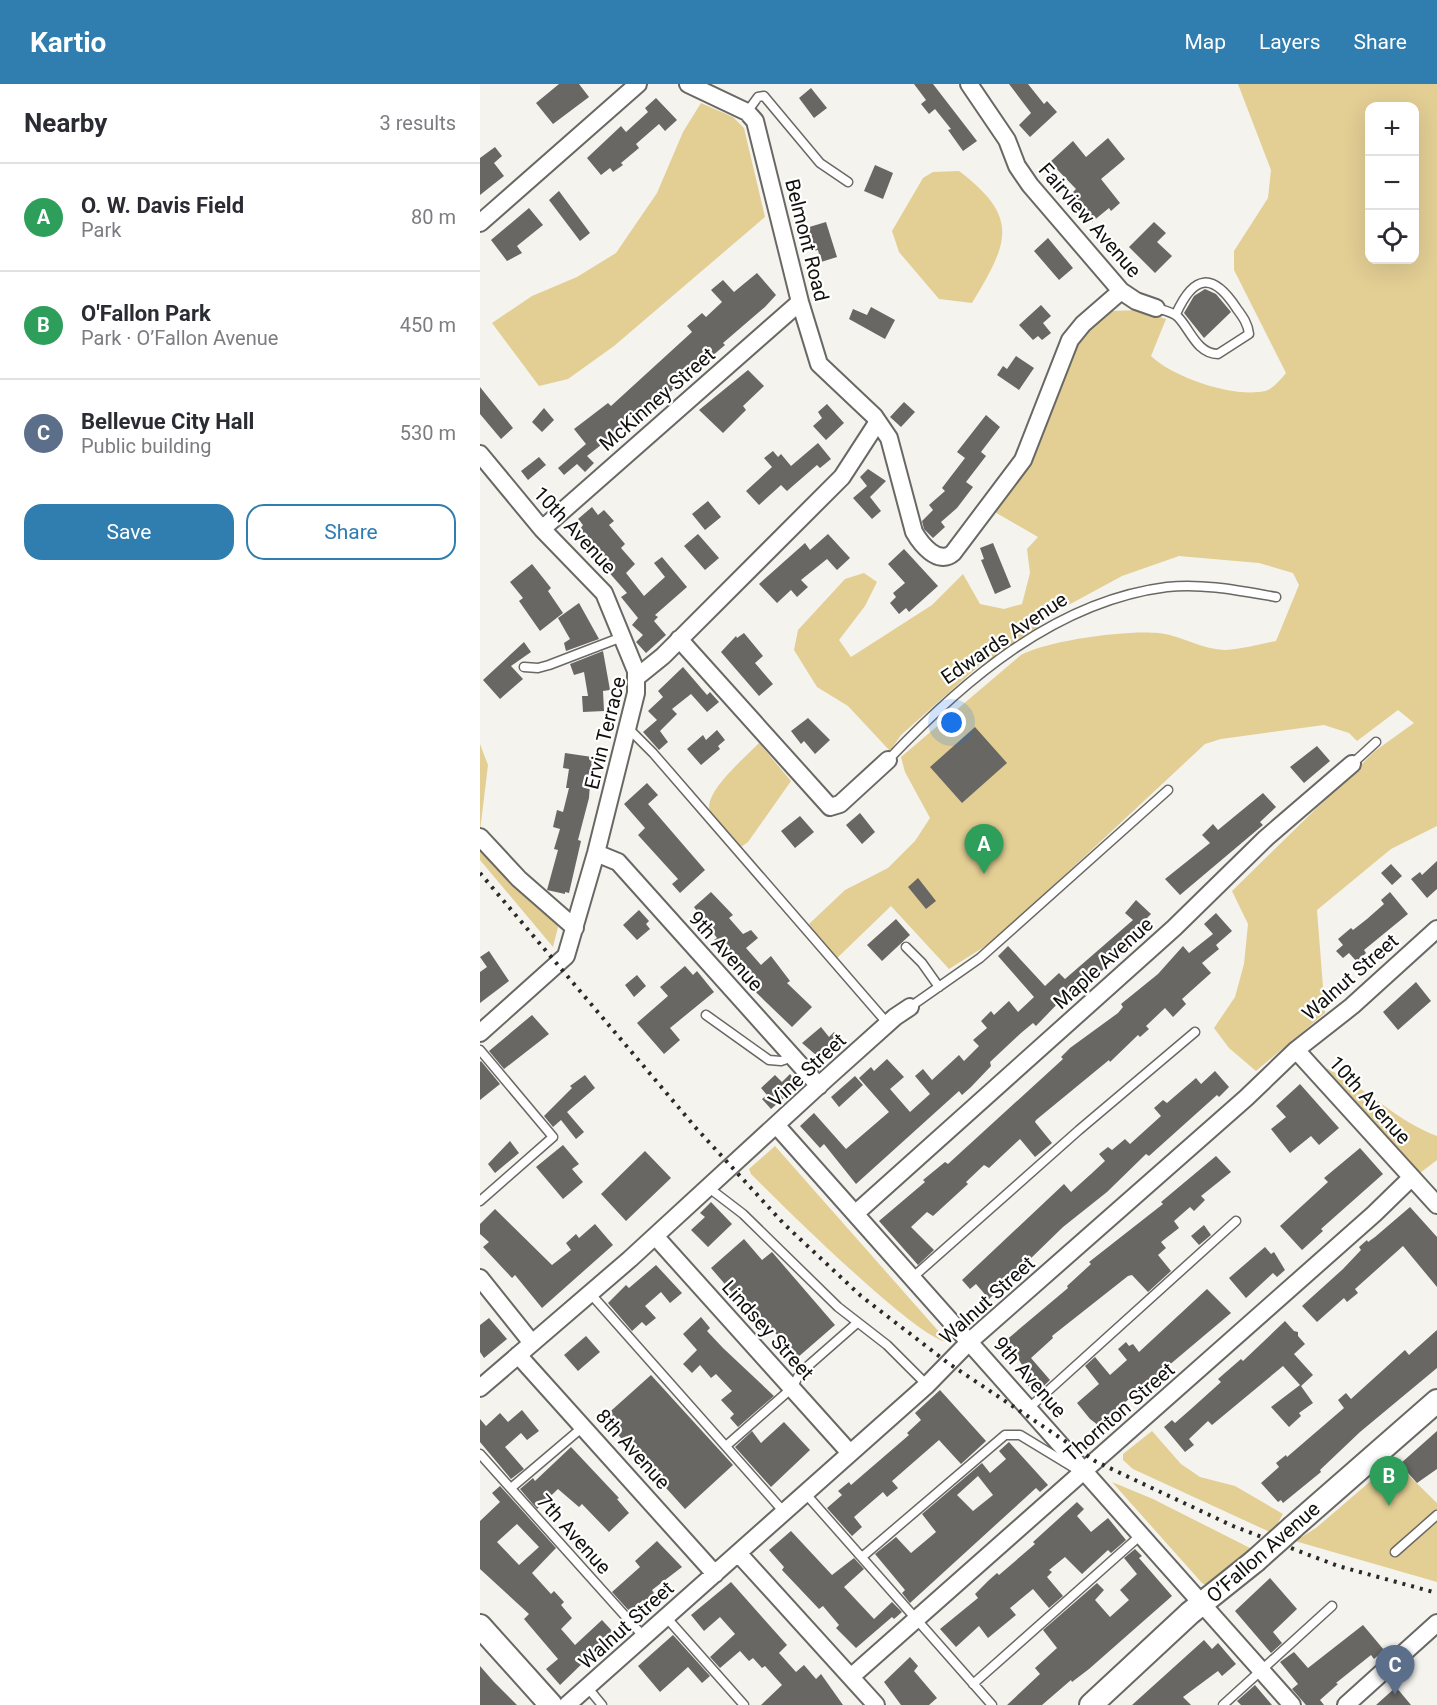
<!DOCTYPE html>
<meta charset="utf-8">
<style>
body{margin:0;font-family:Roboto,sans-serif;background:#f7f7f7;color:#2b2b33}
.controls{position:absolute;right:18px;top:18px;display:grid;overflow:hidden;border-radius:12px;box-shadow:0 6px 24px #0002}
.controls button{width:54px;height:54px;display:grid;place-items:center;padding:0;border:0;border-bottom:2px solid #e1e1e2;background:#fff;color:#2b2b33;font:30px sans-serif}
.you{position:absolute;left:472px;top:639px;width:21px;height:21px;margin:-15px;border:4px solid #fff;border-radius:50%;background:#1a73e8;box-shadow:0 0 0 9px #1a73e833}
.badge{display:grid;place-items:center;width:39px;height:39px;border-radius:50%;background:#307daf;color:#fff;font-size:20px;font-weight:700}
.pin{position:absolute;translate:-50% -50px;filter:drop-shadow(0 2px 3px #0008)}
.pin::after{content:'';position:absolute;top:32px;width:21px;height:18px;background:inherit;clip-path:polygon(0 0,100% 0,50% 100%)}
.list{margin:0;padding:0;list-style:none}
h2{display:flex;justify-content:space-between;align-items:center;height:78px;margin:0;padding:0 24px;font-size:26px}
h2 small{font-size:20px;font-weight:400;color:#7c7c81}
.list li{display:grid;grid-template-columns:39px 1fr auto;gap:18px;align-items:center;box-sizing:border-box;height:108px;padding:0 24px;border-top:2px solid #e1e1e2}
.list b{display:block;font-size:22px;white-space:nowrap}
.list p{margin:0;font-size:20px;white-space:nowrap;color:#7c7c81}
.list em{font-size:20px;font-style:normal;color:#7c7c81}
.actions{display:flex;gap:12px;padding:18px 24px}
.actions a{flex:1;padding:14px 0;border:2px solid #307daf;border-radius:18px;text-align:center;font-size:21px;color:#307daf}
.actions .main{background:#307daf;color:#fff}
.icon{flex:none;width:33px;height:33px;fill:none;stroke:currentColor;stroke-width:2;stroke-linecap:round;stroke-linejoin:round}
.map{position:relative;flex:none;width:957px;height:1621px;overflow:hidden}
header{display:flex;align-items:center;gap:36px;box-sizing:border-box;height:84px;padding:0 30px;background:#307daf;color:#fff}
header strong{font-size:28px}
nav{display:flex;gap:33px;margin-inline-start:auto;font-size:21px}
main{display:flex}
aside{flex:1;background:#fff}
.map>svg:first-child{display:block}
</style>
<header>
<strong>Kartio</strong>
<nav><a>Map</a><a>Layers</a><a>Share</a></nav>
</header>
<main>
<aside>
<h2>Nearby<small>3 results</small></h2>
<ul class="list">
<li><span class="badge" style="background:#2e9e5b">A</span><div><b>O. W. Davis Field</b><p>Park</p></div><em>80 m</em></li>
<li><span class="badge" style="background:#2e9e5b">B</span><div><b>O'Fallon Park</b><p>Park · O’Fallon Avenue</p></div><em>450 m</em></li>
<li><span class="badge" style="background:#5c6f8a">C</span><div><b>Bellevue City Hall</b><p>Public building</p></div><em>530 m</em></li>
</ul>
<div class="actions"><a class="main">Save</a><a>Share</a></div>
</aside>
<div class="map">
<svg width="957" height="1621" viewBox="0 0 957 1621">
<rect width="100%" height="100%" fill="#f4f3ee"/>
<path fill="#e3ce94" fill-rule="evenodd" d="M758 0H957V742L911 765 837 826 845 929 776 987 749 964 734 944 755 913 764 880 768 840 752 807 895 667 934 639 918 626 877 657 869 649 844 641 741 655 725 660 515 856 469 885 411 822 355 876 329 840 365 806 408 784 435 757 450 734 425 688 421 673 541 571C569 556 646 546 678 549 700 551 723 566 746 566 762 565 780 560 796 557L819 501 813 489 779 479 699 472 642 492 570 531 538 561 501 580 421 651 410 667 368 622 337 603 314 566 318 546 365 495 384 489 397 498 385 522 359 556 371 573 452 521 483 490 500 520 524 525 542 520 550 489 547 465 558 453 513 427 555 370 595 258 630 227 660 226 686 235 671 272C694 294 754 314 785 307 793 305 801 295 806 289L754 186V167L788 114 791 86ZM890 22H934V176H890Z
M221 19 253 33 264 44 285 133 134 262 88 295 59 302 12 239 52 212 97 193 136 169 177 109 203 48Z
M479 87C541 134 528 159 492 219L459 215 419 168 412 147 443 94 453 88Z
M279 659 311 697 268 758 261 763C251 753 235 741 230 728 222 709 267 672 279 659Z
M0 660 8 681 0 747Z
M0 764 73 831 78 843 73 863 0 776Z
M846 984C886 1003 916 1037 957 1052V1076L940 1089Z
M295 1062 468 1258C441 1259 298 1117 271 1090L269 1085Z
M672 1347 701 1380 720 1393 755 1402 803 1430 792 1449 653 1385 643 1376V1370Z
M914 1377 957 1419V1498L815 1457 836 1444Z
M632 1398 673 1415 772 1465 729 1503 722 1499Z"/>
<path fill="#686763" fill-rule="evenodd" d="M79 0H99L109 13 73 40 56 19Z
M434 0H453L497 57 483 67 468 46 471 45 455 25 449 30 441 20 446 16Z
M529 0H548L564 20 567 17 577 28 550 53 539 41 551 29Z
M331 4 347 24 334 34 319 14Z
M176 14 197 36 185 47 179 40 156 60 159 64 141 79 143 81 133 88 130 84 121 91 107 74 141 42 146 48 168 28 165 24Z
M628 54 645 75 621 95 640 119 631 127 629 124 612 138 590 111 596 105 570 78 593 57 606 73Z
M15 63 22 72 14 79 24 92 0 111V74Z
M395 81 413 89 403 115 384 107Z
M79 107 110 149 100 157 69 116Z
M49 124 63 141 37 162 42 169 27 177 11 156Z
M346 138 357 173 341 178 338 166 332 167 326 144Z
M674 138 686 149 677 158 692 172 675 189 649 163Z
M568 154 593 184 579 196 554 167Z
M277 189 296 211 285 223 243 259 245 261 162 332 157 326 140 340 144 343 107 372 114 379 105 388 97 380 84 391 78 384 106 360 94 345 128 319 131 322 212 248 207 242 222 229 226 233 242 218 231 206 243 196 254 208Z
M725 205 736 210 751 228 724 254 704 229 714 212Z
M561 221 571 232 563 239 571 249 562 256 558 252 553 256 539 241Z
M391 223 415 236 405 255 369 235 373 225 387 231Z
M536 272 554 284 539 306 517 291 523 282 527 285Z
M268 286 284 302 263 322 266 326 243 349 219 326Z
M0 303 33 344 21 355 0 330Z
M424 318 435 328 421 343 410 333Z
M347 320 364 339 346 356 333 342 342 334 338 328Z
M64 324 74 336 62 348 52 338Z
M506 331 520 343 501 368 506 372 486 398 493 403 477 424 461 438 465 443 453 454 444 445 442 437 453 426 449 421 465 407 462 404 485 374 477 368Z
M338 359 351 375 340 384 337 381 307 407 301 401 279 421 266 407 292 383 284 374 293 367 298 373 301 370 311 382Z
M59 373 66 381 48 396 41 387Z
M388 385 406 397 390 413 401 427 392 435 373 414 387 402 380 393Z
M228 417 241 433 225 446 212 430Z
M112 423 118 431 124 426 134 437 129 441 145 460 141 464 155 480 146 489 164 512 185 493 174 479 182 473 207 503 175 531 178 533 174 537 186 551 166 569 156 558 163 551 152 541 158 534 141 513 147 509 126 485 131 481 100 445 103 441 98 435Z
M218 450 239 474 225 486 204 462Z
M348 450 370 474 357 486 347 475 321 496 328 503 317 513 311 506 297 519 279 500 325 459 330 466Z
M513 459 531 503 515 510 501 476 504 475 500 464Z
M424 465 458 502 429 528 426 524 419 530 410 519 416 513 413 509 425 499 408 480Z
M52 480 71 504 68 507 83 529 60 547 39 517 43 514 30 498Z
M99 519 119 555 86 567 84 559 90 555 78 534Z
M264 549 283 572 275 579 293 600 279 612 241 568 256 552 257 554Z
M44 558 51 568 31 582 43 595 20 615 3 596Z
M123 567 130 606 123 607 124 627 103 628 102 612H108L104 588 94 591 90 580Z
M203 583 227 611 230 608 239 618 227 628 211 610 192 625 197 630 180 647 188 658 179 666 163 648 177 636 168 627 183 613 178 607Z
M328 634 350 656 335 670 324 657 321 660 311 647Z
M495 643 527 679 482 719 450 683Z
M237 646 245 656 238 662 240 665 221 681 207 665 223 651 226 656Z
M837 662 850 677 824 699 810 683Z
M85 669 112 673 109 714 98 756 101 757 89 809 85 808V810L67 806 78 766 74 765 80 745 73 743 77 726 83 728 89 704H86L89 685 83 684Z
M167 699 178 711 168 720 225 786 200 809 192 800 198 795 158 751 165 744 144 720Z
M783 709 796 723 780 738 783 741 700 811 685 795 730 759 722 751 733 740 738 746Z
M380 729 395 748 382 760 366 741Z
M320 732 334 748 315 764 301 747Z
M957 777V805L947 814 931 795 940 788 942 791Z
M911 780 922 792 912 801 901 789Z
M438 794 456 817 446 825 428 803Z
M231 808 253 831 249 834 263 850 271 846 278 854 266 864 281 881 291 872 310 897 307 899 332 923 312 943 261 894 234 856 237 854 214 823Z
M910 808 928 830 884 866 886 869 877 878 869 869 863 874 856 867 863 861 858 855 871 844 873 846 887 835 904 820 901 816Z
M656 816 671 830 667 834 670 837 637 874 586 917 583 914 556 942 553 939 541 949 510 978 511 982 491 1003 482 1011 479 1007 376 1100 344 1060 340 1064 320 1042 334 1029 366 1065 409 1028 379 994 391 983 394 987 407 975 424 993 410 1005 430 1028 450 1010 435 992 443 985 452 996 479 971 484 977 499 962 493 956 507 944 501 937 511 927 514 931 529 917 538 928 554 913 518 872 528 862 565 902 579 889 585 895 653 836 645 829Z
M159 826 169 837 166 840 170 845 157 856 143 841Z
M736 829 752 847 736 861 739 865 722 879 731 889 702 915 706 920 693 933 685 924 666 942 669 945 660 953 658 951 630 978 629 976 556 1036 555 1038 572 1059 555 1073 540 1055 509 1084 504 1081 486 1098 488 1100 453 1132 447 1128 431 1143 454 1166 438 1181 399 1137 445 1098 443 1096 465 1078 468 1080 583 975 581 973 590 964 638 929 643 923 641 920 678 890 703 862 709 869 733 850 724 840Z
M416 835 430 851 402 877 387 861Z
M9 867 29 897 0 919V888L7 883 0 873Z
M205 882 213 891 217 887 234 908 190 944 200 956 184 970 157 939 188 912 180 903Z
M157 891 166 902 154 913 145 901Z
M936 898 951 917 918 946 903 928Z
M52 931 69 950 24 985 9 967Z
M341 943 349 953 354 948 363 959 343 977 322 959Z
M1 977 20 1000 0 1016V978Z
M735 987 749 1003 739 1013 737 1011 669 1072 666 1070 627 1108 583 1143 509 1215 496 1200 490 1205 482 1196 584 1100 591 1108 611 1090 625 1077 619 1070 628 1063 632 1066 645 1055 650 1060 681 1032 674 1024 683 1016 687 1019 716 994 721 1000Z
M310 990 319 1001 291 1025 282 1015 287 1011 281 1004 295 991 302 998Z
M105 991 115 1004 87 1028 104 1048 96 1055 81 1036 73 1043 64 1032 92 1004 90 1002Z
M375 992 383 1001 359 1023 351 1013Z
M820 1000 859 1044 839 1061 831 1052 810 1069 791 1045 806 1033 796 1022Z
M30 1057 39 1069 15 1089 8 1080Z
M83 1061 99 1080 92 1085 103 1098 83 1115 56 1083Z
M880 1064 903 1090 841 1145 843 1147 822 1166 800 1142 848 1098 844 1094Z
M165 1067 191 1094 146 1137 121 1110Z
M736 1072 751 1088 721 1112 725 1116 714 1127 710 1123 694 1137 699 1144 681 1158 686 1164 678 1171 691 1187 668 1208 652 1191 648 1192 572 1252 573 1254 551 1274 570 1296 555 1310 547 1300 550 1294 536 1271 529 1277 518 1263 588 1204 587 1202 611 1180 609 1178 683 1120 681 1118Z
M231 1118 252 1140 228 1163 211 1146 225 1133 220 1129Z
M930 1123 957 1153V1203L923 1162 875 1205 878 1209 867 1218 864 1214 837 1238 822 1222 863 1185 881 1166 879 1163 887 1156 888 1158 895 1153Z
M15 1125 72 1181 91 1166 86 1159 96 1150 99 1154 115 1140 133 1161 62 1224 35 1191 32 1194 3 1163 9 1158 0 1150V1140Z
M724 1141 731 1151 719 1161 711 1152Z
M264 1155 282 1176 292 1168 355 1241 317 1274 267 1216 262 1220 231 1184Z
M785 1163 791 1170 794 1168 805 1186 797 1193 793 1189 766 1214 749 1194Z
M176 1181 202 1209 190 1219 181 1208 165 1222 176 1234 166 1242 162 1238 152 1247 128 1219 146 1201 149 1204Z
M727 1205 751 1229 618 1341 610 1335 597 1319 619 1300 605 1282 615 1273 630 1291 647 1276 638 1265 646 1258 649 1262 653 1260 659 1268Z
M221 1233 230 1244 227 1247 243 1264 294 1312 258 1343 250 1334 254 1330 241 1316 252 1307 236 1290 231 1294 220 1281 212 1289 203 1280 217 1266 203 1250Z
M9 1234 27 1255 4 1274 0 1268V1241Z
M805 1237 814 1247 818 1248V1252L825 1260 814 1270 833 1291 821 1302 833 1319 819 1329 821 1332 809 1343 791 1323 820 1301 803 1282 732 1341 728 1337 709 1355 714 1361 705 1368 684 1343 692 1336 695 1339 711 1325 741 1298 738 1295 761 1275 763 1277Z
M957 1246V1284L880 1348 840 1386 841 1388 803 1419 801 1416 798 1418 781 1399 799 1383 796 1379 806 1371 807 1373 864 1324 858 1316 866 1309 871 1315 925 1266 929 1271Z
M106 1252 120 1268 98 1287 84 1271Z
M171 1291 253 1381 205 1425 123 1334Z
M460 1306 506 1357 481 1380 459 1356 412 1397 418 1404 407 1413 403 1408 374 1433 382 1443 372 1452 347 1424 362 1411 358 1407 369 1398 371 1401 429 1351 427 1349 441 1336 435 1329Z
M42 1326 59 1347 47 1356 41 1349 25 1363 44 1385 31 1395 0 1358V1335L6 1342 20 1329 28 1338Z
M304 1338 330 1366 291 1403 255 1363 272 1347 281 1359Z
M957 1347V1385L937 1399 920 1380Z
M529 1358 568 1401 560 1408 556 1404 430 1519 422 1509 425 1506 395 1470 416 1453 431 1469 456 1448 442 1430 502 1379 510 1389 526 1375 519 1367ZM498 1392 513 1411 493 1427 477 1411Z
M91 1363 139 1414 137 1415 149 1429 129 1448 102 1420 99 1423 78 1405 57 1425 40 1405 53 1394 55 1397Z
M20 1402 76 1464 52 1489 71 1510 74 1507 84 1518 81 1521 92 1534 81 1545 95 1561 122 1536 134 1549 80 1601 66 1585 78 1575 44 1535 49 1530 0 1485V1437L20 1418 12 1409ZM37 1440 59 1463 39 1481 17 1458Z
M597 1418 604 1425 597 1432 611 1448 628 1434 646 1456 631 1469 628 1466 602 1490 585 1473 569 1486 572 1488 567 1493 583 1512 569 1524 553 1505 530 1524 536 1531 508 1554 499 1542 476 1563 460 1545 498 1514 495 1510 508 1497 517 1489 519 1491 555 1460 553 1458Z
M311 1447 352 1491 374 1474 384 1485 364 1503 394 1535 412 1518 422 1528 414 1535 412 1533 376 1564 356 1544 359 1541 343 1522 339 1525 302 1486 304 1483 289 1466Z
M177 1457 202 1483 172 1506 174 1509 165 1518 163 1516 150 1528 132 1508 160 1483 155 1477Z
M655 1465 662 1472 659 1474 692 1512 609 1585 592 1598 591 1596 562 1621H527L560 1590 555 1584 577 1564 563 1546 617 1499 624 1506 615 1516 630 1533 649 1516 640 1506 657 1490 644 1474Z
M790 1494 817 1525 793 1548 802 1559 791 1569 755 1527Z
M251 1498 307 1561 299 1569 316 1588 324 1581 336 1595 341 1590 363 1621H281L302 1601 285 1582 282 1584 273 1574 269 1577 260 1567 240 1584 230 1573 255 1550 240 1533 224 1547 211 1531Z
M883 1541 904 1566 894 1575 891 1571 856 1599 858 1600 840 1616 844 1621H826L812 1605 818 1600 800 1578 814 1568 828 1584Z
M193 1551 230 1592 222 1599 208 1583 180 1608 158 1582Z
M724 1556 732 1565 738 1559 756 1580 742 1592 738 1587 703 1613 711 1621H652Z
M430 1573 438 1582 434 1587 457 1614 449 1621H421L404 1598Z
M0 1582 14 1598 37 1621H0Z
M775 1601 792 1621H761L757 1617Z
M916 1603 931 1621H896Z"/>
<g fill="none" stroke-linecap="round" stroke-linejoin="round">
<g stroke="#6a6864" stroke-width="11">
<path id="lane" d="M267 28 278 13 284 12 340 79 368 98
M676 224C683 226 693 228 698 233 710 245 717 270 738 270L769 250C768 240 763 233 757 225 733 188 714 190 696 230
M44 583 58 584 69 581 142 553
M147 643 173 669 408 940
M408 676C483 597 575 517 687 503 723 499 761 507 796 513
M872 680 896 658
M426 863 442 879 459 903
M430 923 500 874 688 706
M226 931 289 976 301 977 313 973
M0 966 73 1053 0 1117
M229 1104 263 1130 358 1223 407 1261 447 1301
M432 1194 599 1046 715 948
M109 1208 304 1428
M549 1324 756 1137
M246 1362 312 1304 320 1289 377 1239
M0 1370 164 1553
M31 1404 104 1342
M325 1409 512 1621
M915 1468 957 1431
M382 1473 525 1351H540L596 1385
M186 1533 264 1621
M493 1600 662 1450
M108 1604 122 1621
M743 1621 852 1522"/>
</g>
<g stroke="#6a6864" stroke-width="20">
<path id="street" d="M208 0 267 28 275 37 320 218 339 280 394 332 409 354 434 448C441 460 458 482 473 469L543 376 590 256 603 240 641 207
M489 0 527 56 537 82 550 101 641 207 656 217 676 224
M0 139 158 0
M0 370 62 445 124 509 156 587V609L116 769 86 872 0 949
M62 445 320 218
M199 555 350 723 360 720 408 676
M157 593 183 572 362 393 397 339
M0 753 39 795 95 844
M116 769 138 778 339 1002
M816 966 957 1121
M297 1042 812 1621
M376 1129 694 844 786 754 872 680
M175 1152 370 1369
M0 1194 52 1259
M38 1271 235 1490
M0 1304 150 1175 347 994 415 933 430 923
M258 1469 396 1621
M372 1592 894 1130 931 1094
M87 1621 447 1301 490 1257 766 1014 816 966 872 922 957 845
M866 1621 957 1539"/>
</g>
<g stroke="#6a6864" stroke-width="26">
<path id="secondary" d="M813 1443 957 1317
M0 1542 71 1621
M611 1621 710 1529 775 1477"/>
</g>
<use href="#lane" stroke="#fff" stroke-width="8"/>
<use href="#street" stroke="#fff" stroke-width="16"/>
<use href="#secondary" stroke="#fff" stroke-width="22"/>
<path stroke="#2a2a28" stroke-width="4" stroke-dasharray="3 6" stroke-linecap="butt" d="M0 789 216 1044 304 1140 381 1212 468 1279 615 1377 657 1397 753 1442 858 1482 957 1509"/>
<g stroke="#6a6864" stroke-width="26" stroke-linecap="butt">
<path id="secondary-bridge" d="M775 1477 813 1443"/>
</g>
<use href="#secondary-bridge" stroke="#fff" stroke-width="22"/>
</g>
<g text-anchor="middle" stroke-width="4.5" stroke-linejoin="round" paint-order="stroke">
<g font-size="20" fill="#10100e" stroke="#fff">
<text transform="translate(610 136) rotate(49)" y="7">Fairview Avenue</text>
<text transform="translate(327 156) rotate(76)" y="7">Belmont Road</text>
<text transform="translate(177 315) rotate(-41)" y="7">McKinney Street</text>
<text transform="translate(95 446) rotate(47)" y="7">10th Avenue</text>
<text transform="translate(524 554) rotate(-34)" y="7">Edwards Avenue</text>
<text transform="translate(125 649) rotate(-76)" y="7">Ervin Terrace</text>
<text transform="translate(246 867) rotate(48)" y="7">9th Avenue</text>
<text transform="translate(623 879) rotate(-42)" y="7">Maple Avenue</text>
<text transform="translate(870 893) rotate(-41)" y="7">Walnut Street</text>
<text transform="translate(327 986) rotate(-43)" y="7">Vine Street</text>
<text transform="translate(890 1016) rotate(48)" y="7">10th Avenue</text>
<text transform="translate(507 1216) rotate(-42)" y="7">Walnut Street</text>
<text transform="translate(288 1246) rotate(48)" y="7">Lindsey Street</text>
<text transform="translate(550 1293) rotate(49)" y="7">9th Avenue</text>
<text transform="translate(639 1328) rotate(-41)" y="7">Thornton Street</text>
<text transform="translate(153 1365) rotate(48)" y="7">8th Avenue</text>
<text transform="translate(94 1450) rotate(48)" y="7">7th Avenue</text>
<text transform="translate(783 1468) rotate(-41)" y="7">O’Fallon Avenue</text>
<text transform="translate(146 1541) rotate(-42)" y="7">Walnut Street</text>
</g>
</g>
</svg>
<div class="controls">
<button>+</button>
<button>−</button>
<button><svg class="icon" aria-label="locate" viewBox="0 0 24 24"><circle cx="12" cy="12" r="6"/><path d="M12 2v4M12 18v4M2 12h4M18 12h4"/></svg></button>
</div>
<div class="you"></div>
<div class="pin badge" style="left:504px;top:790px;background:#2e9e5b">A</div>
<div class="pin badge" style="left:909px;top:1422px;background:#2e9e5b">B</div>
<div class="pin badge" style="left:915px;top:1611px;background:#5c6f8a">C</div>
</div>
</main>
